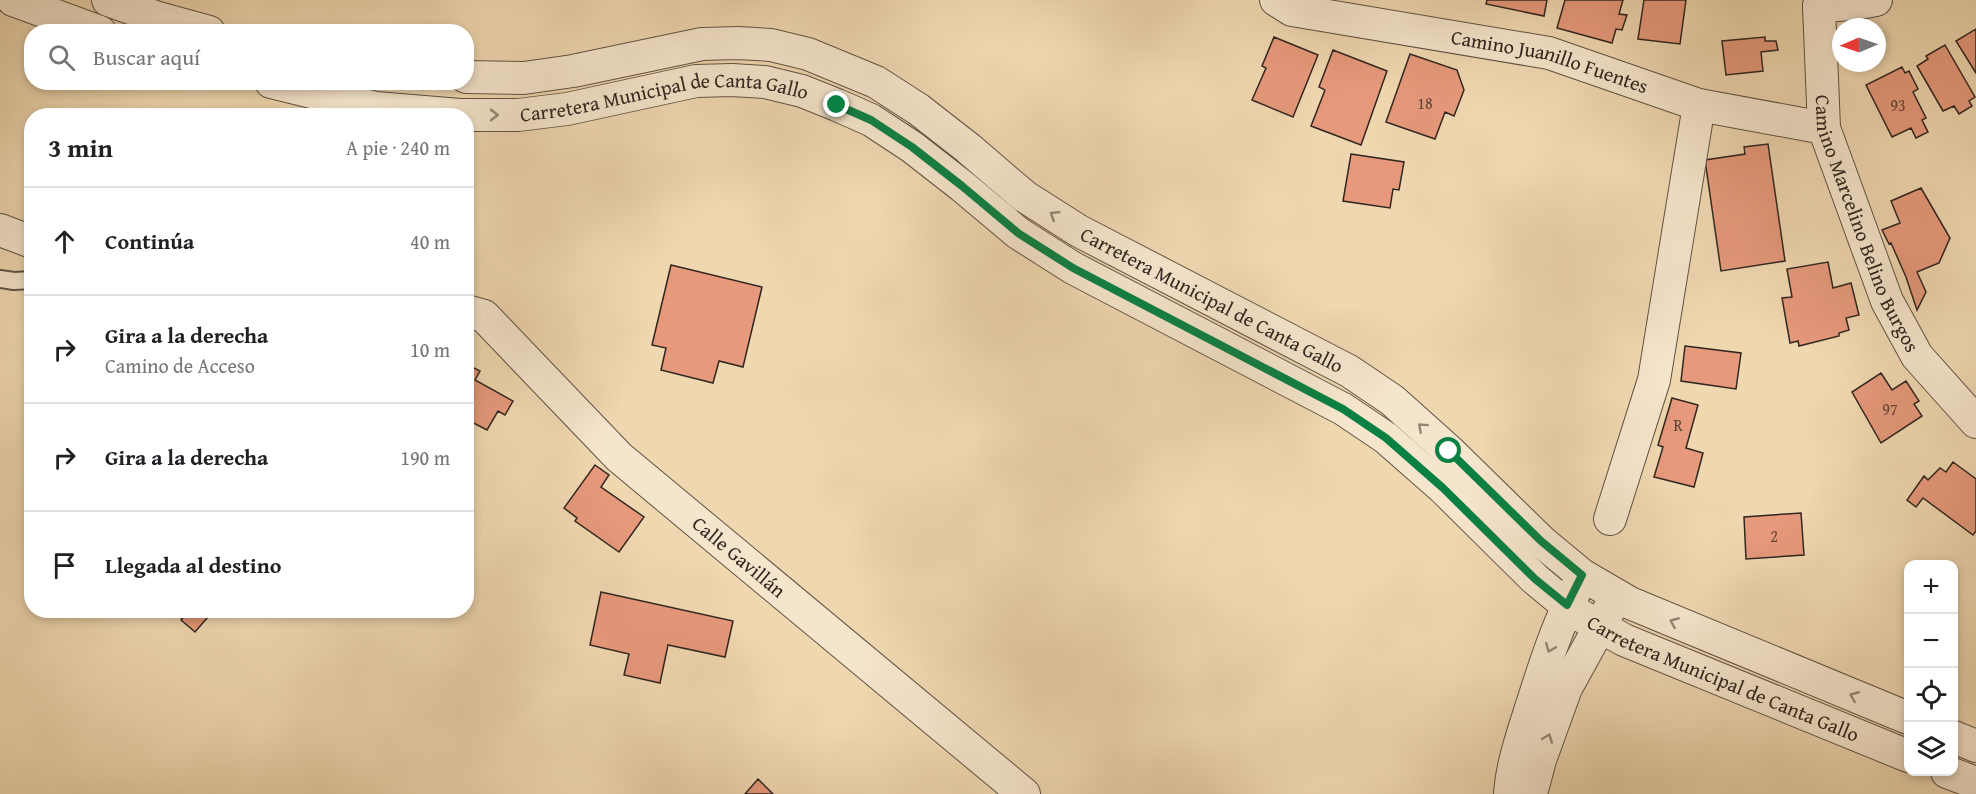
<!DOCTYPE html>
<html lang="es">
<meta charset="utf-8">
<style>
body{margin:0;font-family:"Gentium Book Plus",serif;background:#f2f2f2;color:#202124}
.controls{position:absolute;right:18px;bottom:18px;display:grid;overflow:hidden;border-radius:12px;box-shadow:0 3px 9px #0003}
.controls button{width:54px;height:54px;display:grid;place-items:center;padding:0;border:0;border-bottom:2px solid #e0e0e0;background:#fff;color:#202124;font:30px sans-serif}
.compass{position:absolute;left:1832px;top:18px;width:54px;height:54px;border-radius:50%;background:#fff;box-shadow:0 3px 9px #0003;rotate:268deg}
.stop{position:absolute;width:18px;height:18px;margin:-14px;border:4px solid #0b8043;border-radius:50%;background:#fff}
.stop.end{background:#0b8043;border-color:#fff;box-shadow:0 2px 6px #0008}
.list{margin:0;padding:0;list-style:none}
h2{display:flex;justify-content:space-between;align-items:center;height:78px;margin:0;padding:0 24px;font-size:26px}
h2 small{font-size:20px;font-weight:400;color:#757577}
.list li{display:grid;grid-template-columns:39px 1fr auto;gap:18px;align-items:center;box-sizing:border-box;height:108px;padding:0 24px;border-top:2px solid #e0e0e0}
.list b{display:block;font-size:22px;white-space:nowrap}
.list p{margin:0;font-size:20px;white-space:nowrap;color:#757577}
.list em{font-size:20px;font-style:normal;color:#757577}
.icon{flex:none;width:33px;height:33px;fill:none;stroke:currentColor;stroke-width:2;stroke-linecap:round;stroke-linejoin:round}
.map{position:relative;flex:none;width:1976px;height:794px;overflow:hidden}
.search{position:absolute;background:#fff;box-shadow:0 3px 9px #0003;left:24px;top:24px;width:450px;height:66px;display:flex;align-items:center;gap:15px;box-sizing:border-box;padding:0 21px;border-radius:24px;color:#757577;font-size:22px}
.panel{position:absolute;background:#fff;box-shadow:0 3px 9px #0003;left:24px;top:108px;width:450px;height:510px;border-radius:24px}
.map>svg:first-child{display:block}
</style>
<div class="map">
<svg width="1976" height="794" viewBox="0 0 1976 794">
<rect width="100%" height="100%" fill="#efd7b0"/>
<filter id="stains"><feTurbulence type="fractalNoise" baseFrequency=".00333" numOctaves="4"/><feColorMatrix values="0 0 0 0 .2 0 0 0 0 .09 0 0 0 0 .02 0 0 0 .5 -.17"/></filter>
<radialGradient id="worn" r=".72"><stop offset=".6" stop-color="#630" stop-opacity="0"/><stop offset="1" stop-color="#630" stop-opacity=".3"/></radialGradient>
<path fill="#e6997b" stroke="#312620" stroke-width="1.5" d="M1487 0H1547L1544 16 1486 4Z
M1565 0H1623L1619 14 1627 15 1622 30 1616 29 1612 43 1557 28Z
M1644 0H1686L1680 44 1638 39Z
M1976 29V73L1956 41Z
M1274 37 1318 55 1293 117 1252 100 1266 68 1262 66Z
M1765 37V41H1776L1778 50 1761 52 1763 71 1726 75 1722 41Z
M1945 45 1975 97 1969 101 1972 106 1959 114 1954 106 1943 111 1917 66 1928 59 1926 56Z
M1333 50 1387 71 1361 145 1311 126 1325 90 1319 87Z
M1410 54 1457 70 1464 90 1454 116 1445 112 1435 139 1386 122Z
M1902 67 1905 73 1909 71 1918 89 1913 92 1926 118 1922 120 1928 132 1916 138 1911 128 1892 137 1866 85Z
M1768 144 1785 261 1721 271 1705 160 1745 154 1744 147Z
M1351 154 1404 162 1399 190 1393 189 1390 208 1343 201Z
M1921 188 1950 238 1939 263 1917 272 1926 292 1917 310 1906 277 1891 243 1889 244 1882 230 1900 223 1891 201Z
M1828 262 1833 288 1851 283 1859 315 1846 318 1849 330 1839 333V336L1799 346 1798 341 1790 343 1782 298 1792 297 1787 269Z
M671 265 762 287 743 367 719 361 713 383 661 370 666 348 652 345Z
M1685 346 1741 353 1736 389 1681 381Z
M466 364 480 371 475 380 513 401 505 415 498 411 487 430 466 419Z
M1881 373 1892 390 1906 381 1919 401 1914 404 1922 416 1881 443 1852 392Z
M1672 398 1698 405 1686 448 1703 453 1694 487 1654 477 1663 447 1658 445Z
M1953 462 1976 479V531L1973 535 1923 498 1916 507 1907 500 1924 476 1928 480 1940 468 1946 472Z
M595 465 609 475 601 487 644 517 619 552 575 521 577 518 564 508Z
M1801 513 1804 555 1746 559 1744 517Z
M601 592 733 621 725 657 668 645 660 683 624 675 629 654 590 645Z
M189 610H214L195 632 181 620Z
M758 779 773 794H745Z"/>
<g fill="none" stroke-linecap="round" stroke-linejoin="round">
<g stroke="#605244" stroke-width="20">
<path id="lane" d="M0 279 14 281 32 280"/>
</g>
<g stroke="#605244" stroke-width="34">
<g id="street">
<path d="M13 0 100 32"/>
<path d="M108 0 158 18 209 32"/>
<path id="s1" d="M1276 0 1292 10 1549 53 1699 105 1824 128"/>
<path id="s2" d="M1821 0 1819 6 1824 128 1887 301 1917 356 1976 422"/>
<path d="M1819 6 1854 4 1876 0"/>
<path id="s3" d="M466 77 524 78 573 71 702 44 738 43 771 45 808 54 876 82 918 109 968 148 1024 196 1079 231 1349 371 1392 400 1449 451 1541 541 1582 575 1630 603 1908 718"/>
<path id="s4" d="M271 82 376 108 460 115H518L567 109 696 81 732 80 765 82 802 91 837 105 871 120 912 147 962 186 1018 233 1073 268 1343 409 1386 438 1443 488 1535 579 1576 613 1624 640 1908 756"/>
<path d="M0 230 32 242"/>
<path id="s5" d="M466 311 484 316 619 457 1024 794"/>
<path d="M1610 519 1654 380 1699 105"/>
<path d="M1954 737 1976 746"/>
<path d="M1947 772 1976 783"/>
<path d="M1510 794C1512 765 1522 736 1531 708 1544 667 1557 626 1577 587"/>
<path d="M1531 794 1540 760 1566 688 1610 608"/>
</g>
</g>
<use href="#lane" stroke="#f5e5cc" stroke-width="16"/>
<use href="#street" stroke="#f5e5cc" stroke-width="32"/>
</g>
<defs><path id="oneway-chevron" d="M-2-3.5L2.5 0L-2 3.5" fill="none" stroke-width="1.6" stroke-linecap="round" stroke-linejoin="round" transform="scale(1.5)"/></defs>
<g stroke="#938676">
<use href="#oneway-chevron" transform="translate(494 115)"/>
<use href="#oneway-chevron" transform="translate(1054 215) rotate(-148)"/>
<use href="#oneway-chevron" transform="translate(1422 427) rotate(-138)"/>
<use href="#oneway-chevron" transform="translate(1674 622) rotate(-157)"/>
<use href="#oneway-chevron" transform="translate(1550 648) rotate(112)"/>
<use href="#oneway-chevron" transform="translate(1854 696) rotate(-158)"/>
<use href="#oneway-chevron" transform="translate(1548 738) rotate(-70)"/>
</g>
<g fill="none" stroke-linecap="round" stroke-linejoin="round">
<path stroke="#0b8043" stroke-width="8" d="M837 105 871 120 912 147 962 186 1018 233 1073 268 1343 409 1386 438 1443 488 1535 579 1567 605 1582 575 1541 541 1449 451"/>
</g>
<g text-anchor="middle" stroke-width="4.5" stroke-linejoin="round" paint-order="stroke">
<g font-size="16" fill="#5e4337">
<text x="1425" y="109">18</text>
<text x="1898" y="111">93</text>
<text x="1890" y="415">97</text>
<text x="1678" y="431">R</text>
<text x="1774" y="542">2</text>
</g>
<g font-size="20" fill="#312620" stroke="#f5e5cc">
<text dy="7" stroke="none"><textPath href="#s1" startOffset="282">Camino Juanillo Fuentes</textPath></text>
<text dy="7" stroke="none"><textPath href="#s4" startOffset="399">Carretera Municipal de Canta Gallo</textPath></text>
<text dy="7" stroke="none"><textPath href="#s2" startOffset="232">Camino Marcelino Belino Burgos</textPath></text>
<text dy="7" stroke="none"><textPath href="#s3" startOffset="822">Carretera Municipal de Canta Gallo</textPath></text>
<text dy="7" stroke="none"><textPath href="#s5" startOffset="370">Calle Gavillán</textPath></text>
<text dy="7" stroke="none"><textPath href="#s4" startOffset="1641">Carretera Municipal de Canta Gallo</textPath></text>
</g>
</g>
<rect width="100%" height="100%" filter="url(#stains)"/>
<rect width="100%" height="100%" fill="url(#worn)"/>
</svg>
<div class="controls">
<button>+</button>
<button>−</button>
<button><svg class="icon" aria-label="locate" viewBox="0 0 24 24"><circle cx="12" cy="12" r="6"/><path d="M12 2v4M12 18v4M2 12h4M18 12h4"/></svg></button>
<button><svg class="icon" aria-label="layers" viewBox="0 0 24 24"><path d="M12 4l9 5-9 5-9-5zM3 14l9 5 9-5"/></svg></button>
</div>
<svg class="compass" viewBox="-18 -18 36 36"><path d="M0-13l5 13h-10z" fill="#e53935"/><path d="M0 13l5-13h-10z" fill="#757577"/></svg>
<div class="stop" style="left:1449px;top:451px"></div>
<div class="stop end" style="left:837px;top:105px"></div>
<div class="search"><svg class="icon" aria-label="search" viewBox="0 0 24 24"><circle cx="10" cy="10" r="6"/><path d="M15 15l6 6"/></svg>Buscar aquí</div>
<section class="panel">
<h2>3 min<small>A pie · 240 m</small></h2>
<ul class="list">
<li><svg class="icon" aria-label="ahead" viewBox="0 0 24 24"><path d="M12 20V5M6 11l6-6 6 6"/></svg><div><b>Continúa</b></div><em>40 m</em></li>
<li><svg class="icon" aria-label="right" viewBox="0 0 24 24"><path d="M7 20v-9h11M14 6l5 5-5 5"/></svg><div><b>Gira a la derecha</b><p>Camino de Acceso</p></div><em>10 m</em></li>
<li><svg class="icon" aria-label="right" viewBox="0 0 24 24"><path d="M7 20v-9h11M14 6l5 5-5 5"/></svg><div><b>Gira a la derecha</b></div><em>190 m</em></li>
<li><svg class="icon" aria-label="arrive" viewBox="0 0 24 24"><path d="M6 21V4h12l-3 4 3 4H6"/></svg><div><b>Llegada al destino</b></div></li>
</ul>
</section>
</div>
